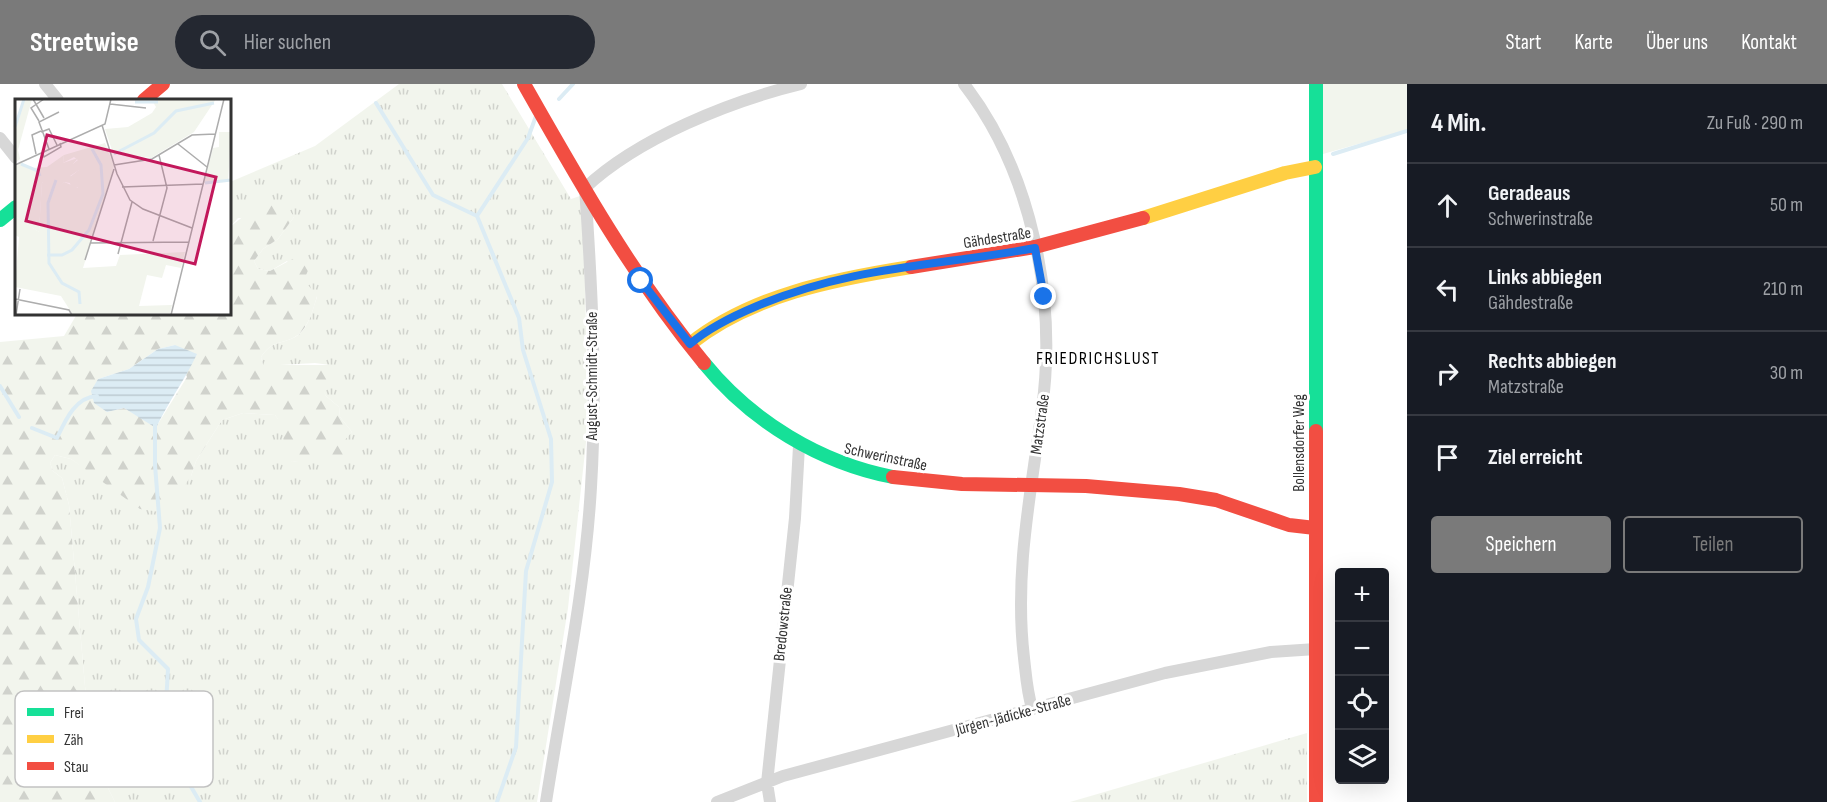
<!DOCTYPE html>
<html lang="de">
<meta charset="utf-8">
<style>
body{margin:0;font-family:"Sofia Sans Condensed",sans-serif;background:#242831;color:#f1f3f6}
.controls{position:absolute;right:18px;bottom:18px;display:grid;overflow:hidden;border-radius:6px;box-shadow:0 6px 24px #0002}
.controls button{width:54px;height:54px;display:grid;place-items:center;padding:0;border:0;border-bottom:2px solid #363941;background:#171b24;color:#f1f3f6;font:30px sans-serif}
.stop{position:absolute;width:18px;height:18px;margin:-14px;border:4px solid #1a73e8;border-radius:50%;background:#fff}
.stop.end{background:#1a73e8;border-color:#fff;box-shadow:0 2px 6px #0008}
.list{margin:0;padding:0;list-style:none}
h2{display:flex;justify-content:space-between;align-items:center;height:78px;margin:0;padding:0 24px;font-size:26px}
h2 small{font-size:20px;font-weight:400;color:#9ea1a6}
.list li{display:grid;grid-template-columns:39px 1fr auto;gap:18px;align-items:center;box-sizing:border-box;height:84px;padding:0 24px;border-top:2px solid #363941}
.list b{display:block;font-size:22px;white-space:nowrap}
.list p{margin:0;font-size:20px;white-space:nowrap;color:#9ea1a6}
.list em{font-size:20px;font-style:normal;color:#9ea1a6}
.actions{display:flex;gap:12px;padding:18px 24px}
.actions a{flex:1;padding:14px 0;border:2px solid #7a7a7a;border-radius:6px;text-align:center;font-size:21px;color:#7a7a7a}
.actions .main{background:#7a7a7a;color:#fff}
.icon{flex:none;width:33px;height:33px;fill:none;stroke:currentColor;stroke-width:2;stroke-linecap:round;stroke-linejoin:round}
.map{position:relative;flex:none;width:1407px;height:718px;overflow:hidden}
header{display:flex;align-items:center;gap:36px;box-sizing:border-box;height:84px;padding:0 30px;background:#7a7a7a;color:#fff}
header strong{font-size:28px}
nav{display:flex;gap:33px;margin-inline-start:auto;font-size:21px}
.search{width:420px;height:54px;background:#242831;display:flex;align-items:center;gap:15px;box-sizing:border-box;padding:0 21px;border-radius:33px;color:#9ea1a6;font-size:22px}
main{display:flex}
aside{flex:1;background:#171b24}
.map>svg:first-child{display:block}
</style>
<header>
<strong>Streetwise</strong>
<div class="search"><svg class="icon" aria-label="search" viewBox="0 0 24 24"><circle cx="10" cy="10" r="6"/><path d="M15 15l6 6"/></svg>Hier suchen</div>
<nav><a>Start</a><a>Karte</a><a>Über uns</a><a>Kontakt</a></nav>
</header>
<main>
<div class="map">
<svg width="1407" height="718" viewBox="0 0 1407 718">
<defs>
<pattern id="grass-tufts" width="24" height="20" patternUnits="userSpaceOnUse" patternTransform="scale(1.5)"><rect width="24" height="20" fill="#f2f5ed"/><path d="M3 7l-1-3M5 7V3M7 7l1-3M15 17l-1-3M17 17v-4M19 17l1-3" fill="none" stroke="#d0d2cc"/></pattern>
<pattern id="forest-firs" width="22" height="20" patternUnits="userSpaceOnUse" patternTransform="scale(1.5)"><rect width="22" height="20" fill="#f2f5ed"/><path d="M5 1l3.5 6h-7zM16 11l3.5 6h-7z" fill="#d0d2cc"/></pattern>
<pattern id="water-rules" width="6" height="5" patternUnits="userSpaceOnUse" patternTransform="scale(1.5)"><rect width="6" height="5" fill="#dcecf4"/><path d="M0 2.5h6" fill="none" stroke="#bdcbd2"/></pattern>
</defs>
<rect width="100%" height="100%" fill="#fff"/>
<path fill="url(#grass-tufts)" d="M399 0H502L571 115 583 111 588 340 568 524 537 718H115L102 692 88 636 69 421 62 394 53 387 50 379 55 371 71 375 118 406 191 392 196 377 222 336 243 329 275 331 283 342 292 378C316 375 335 363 352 348L340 333 339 323 326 312 321 303 330 281 315 279 263 282 261 273C272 257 277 261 293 254 308 248 312 227 317 213L287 177 270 187 258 185 254 177 263 165 278 155 294 133 238 134 230 143V98L315 62Z
M1307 649V718H1070Z"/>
<path fill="url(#forest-firs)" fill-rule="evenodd" d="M278 118 286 120 294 133 278 155 263 165 254 177 258 185 270 187 302 170 312 177 304 196 317 212C313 226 308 247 293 254 277 261 272 257 261 273L263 281H330L333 289 328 299 322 303 326 312 339 323 340 333 352 348 343 358 351 363 349 372 292 378C280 365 287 347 275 331L243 329 222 336 196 377 191 392 166 429 140 425 71 375 55 371 50 379 53 387 62 394 69 421 88 636 102 692 115 718H0V258L64 252 77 230H230V143L255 123ZM175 261 187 293 156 343 124 324 107 328 94 318 92 307 98 295 129 285 158 265Z"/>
<path fill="#f2f5ed" d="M1323 0H1407V46L1323 70Z"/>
<path fill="url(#water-rules)" d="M175 261 197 270C185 296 168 318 156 344L124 324 107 328 94 319 91 307 98 295 129 285 158 265Z"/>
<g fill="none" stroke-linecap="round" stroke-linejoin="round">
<path stroke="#dcecf4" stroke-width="4" d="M559 15 573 0
M376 19 433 111 477 132 519 234 523 266 551 355 552 398 526 487 516 663 497 718
M1333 70 1407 47
M477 132 528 54 536 32
M0 302 19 333
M155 340V381L160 444 148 503 136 535 139 556 168 585 166 620 174 674 200 718
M32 344 57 354C65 337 75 313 97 312"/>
<path stroke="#d7d7d7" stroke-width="12" d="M45 0 58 16
M964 0C1032 88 1057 215 1042 325 1031 409 1014 488 1024 574 1026 591 1027 608 1032 624
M0 54 16 74
M546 718C562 614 585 509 591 403 597 304 592 203 585 104 638 54 731 17 801 0
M717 718 783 692 1165 589 1271 568 1316 565
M770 718 767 699 795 434 799 362"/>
<path stroke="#16e098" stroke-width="14" d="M1316 0V347
M0 136 16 123
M704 279C751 337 820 379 893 393"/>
<path stroke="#ffcf43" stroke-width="14" d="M1143 134 1285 89 1315 83
M690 260C751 211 835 195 911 183"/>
<path stroke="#f24e42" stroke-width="14" d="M524 0C579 97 633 193 704 279
M144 16 163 0
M911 183 1035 163 1143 134
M1316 347V718
M893 393 962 400 1086 402 1179 410 1216 416 1289 441 1315 444"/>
</g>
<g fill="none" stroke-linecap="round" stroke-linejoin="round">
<path stroke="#1a73e8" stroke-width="8" d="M641 197 690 260C710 243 733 232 757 222 852 182 937 182 1035 164L1044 213"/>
</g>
<g text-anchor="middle" stroke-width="6" stroke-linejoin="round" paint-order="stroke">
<g font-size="16" fill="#333" stroke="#fff">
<text transform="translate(997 153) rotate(-9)" y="6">Gähdestraße</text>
<text transform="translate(591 292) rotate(-90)" y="6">August-Schmidt-Straße</text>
<text transform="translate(1039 340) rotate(-82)" y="6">Matzstraße</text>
<text transform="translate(1298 359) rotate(-90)" y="6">Bollensdorfer Weg</text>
<text transform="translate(886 372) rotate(12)" y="6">Schwerinstraße</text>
<text transform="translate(782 540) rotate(-84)" y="6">Bredowstraße</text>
<text transform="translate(1013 630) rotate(-15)" y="6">Jürgen-Jädicke-Straße</text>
</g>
<g font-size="18" letter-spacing="1.5" fill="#000" stroke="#fff">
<text x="1098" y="280">FRIEDRICHSLUST</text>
</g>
</g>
<g transform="translate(15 15)">
<rect width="216" height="216" fill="#fff"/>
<path d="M143 0H201L179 33 136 59 109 55 106 51 98 54 90 30 113 28 137 14 141 8 138 3ZM90 44 99 67 68 169 101 167 105 156 170 153 166 169 151 166 147 179 132 176 124 207 157 206 155 214 58 216 46 197 0 188 4 138 0 136V117L24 133 27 83 39 92 49 83 63 89 62 82 55 78 64 71 58 65 63 61 59 58 48 64 49 56Z" fill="#f2f5ed"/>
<path d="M17 0 3 51 5 60 0 64V34L6 10 9 2ZM49 56 48 64 63 59 58 65H64V71L55 77 63 80 64 88 56 90 55 84 49 83 39 93 27 83 24 133 0 117 1 67 5 64 17 69 32 68Z" fill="#f2f5ed"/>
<path d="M204 33H216L213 83 189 84 198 49 204 48Z" fill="#f2f5ed"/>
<path fill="none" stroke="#dcecf4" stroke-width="3" d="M120 3H143M0 28 9 0M99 55 139 34 161 12 199 4M6 65 23 72 25 77M41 81 33 104 34 164 47 184 64 193 65 205M190 84 216 81M32 156H47L57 151 74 131 88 95 86 66 77 50"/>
<path fill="none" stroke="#adadad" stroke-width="1.5" d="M18 0 29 19M95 5 131 9M24 22 16 9 29 0M87 26 102 75 115 101 128 110 177 129M26 33 34 30 42 46M163 45 192 68M34 50 24 23 44 13M27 53 29 58 46 48 45 44M21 55 17 36 26 32M0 66 90 25 96 0M99 66 137 60 177 36 200 35M107 88 188 85M138 142 152 89 144 56M75 144 174 143M103 155 117 103M70 161 99 70M0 200 54 211 57 216M1 216 5 190M156 216 209 0"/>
<path fill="#c2185b" fill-opacity="0.15" stroke="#c2185b" stroke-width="3" d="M32 36 201 78 180 165 11 122Z"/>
<rect width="216" height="216" fill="none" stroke="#333" stroke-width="3"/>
</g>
<rect x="15" y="607" width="198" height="96" rx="9" fill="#fff" stroke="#c2c2c2" stroke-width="1.5"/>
<rect x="27" y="624" width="27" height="8" fill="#16e098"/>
<rect x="27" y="651" width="27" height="8" fill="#ffcf43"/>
<rect x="27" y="678" width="27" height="8" fill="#f24e42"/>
<g font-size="16" fill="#333">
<text x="64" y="634">Frei</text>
<text x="64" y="661">Zäh</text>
<text x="64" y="688">Stau</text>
</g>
</svg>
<div class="controls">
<button>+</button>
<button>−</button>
<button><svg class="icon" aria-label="locate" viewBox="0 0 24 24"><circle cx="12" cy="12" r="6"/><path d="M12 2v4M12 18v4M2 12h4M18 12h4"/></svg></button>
<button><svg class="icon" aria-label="layers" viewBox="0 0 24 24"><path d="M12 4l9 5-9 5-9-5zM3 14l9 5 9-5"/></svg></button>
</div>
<div class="stop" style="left:641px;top:197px"></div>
<div class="stop end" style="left:1044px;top:213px"></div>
</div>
<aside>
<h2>4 Min.<small>Zu Fuß · 290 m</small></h2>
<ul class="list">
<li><svg class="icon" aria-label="ahead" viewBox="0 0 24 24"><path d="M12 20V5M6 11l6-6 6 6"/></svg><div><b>Geradeaus</b><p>Schwerinstraße</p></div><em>50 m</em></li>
<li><svg class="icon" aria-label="left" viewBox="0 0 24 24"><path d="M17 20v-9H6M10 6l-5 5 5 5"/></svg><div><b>Links abbiegen</b><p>Gähdestraße</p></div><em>210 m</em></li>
<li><svg class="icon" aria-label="right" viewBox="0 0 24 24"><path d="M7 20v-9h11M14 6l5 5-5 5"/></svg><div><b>Rechts abbiegen</b><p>Matzstraße</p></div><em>30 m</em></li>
<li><svg class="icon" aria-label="arrive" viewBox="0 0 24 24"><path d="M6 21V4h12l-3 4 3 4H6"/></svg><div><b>Ziel erreicht</b></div></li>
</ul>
<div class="actions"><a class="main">Speichern</a><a>Teilen</a></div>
</aside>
</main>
